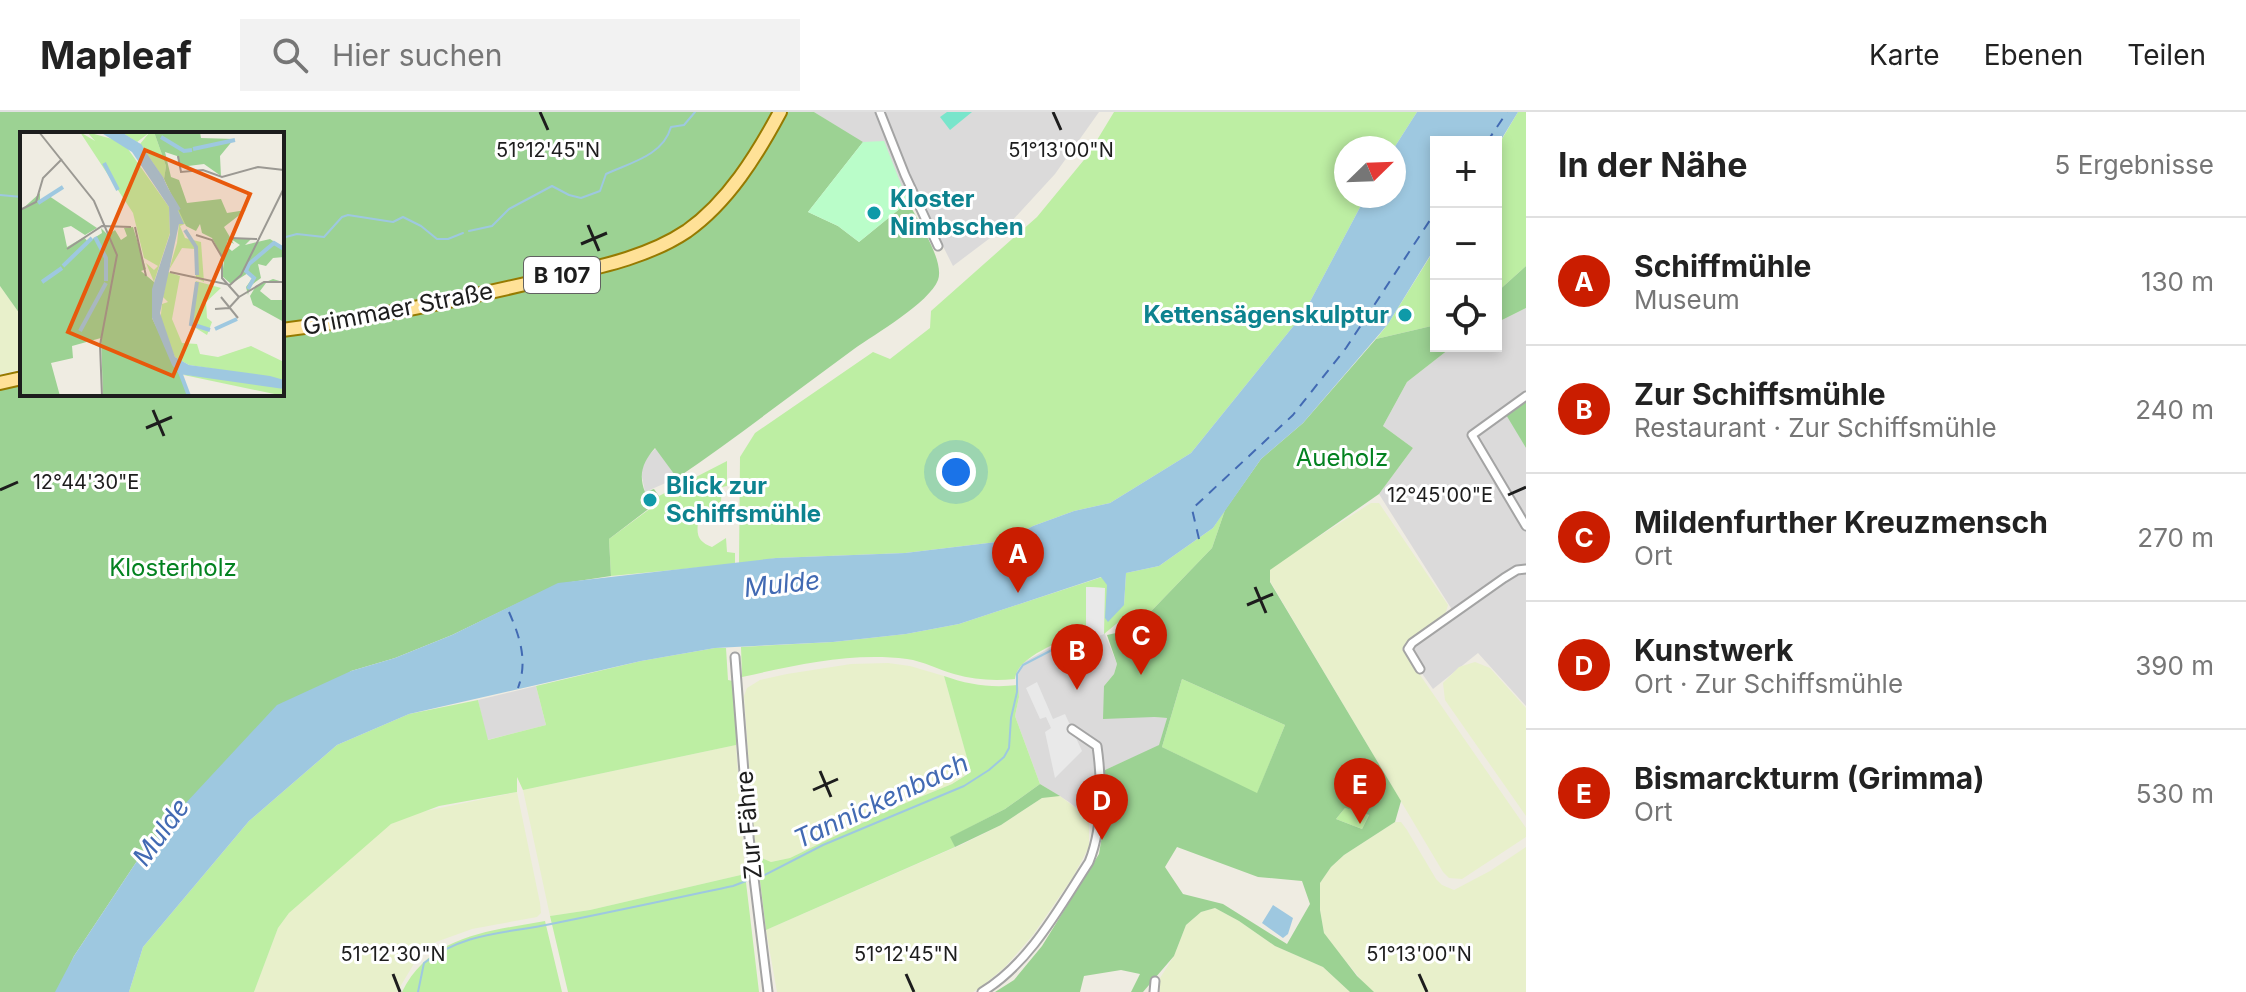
<!DOCTYPE html>
<html lang="de">
<meta charset="utf-8">
<style>
body{margin:0;font-family:Inter,sans-serif;background:#f2f2f2;color:#222}
.controls{position:absolute;right:24px;top:24px;display:grid;overflow:hidden;border-radius:0px;box-shadow:0 4px 12px #0003}
.controls button{width:72px;height:72px;display:grid;place-items:center;padding:0;border:0;border-bottom:2px solid #e0e0e0;background:#fff;color:#222;font:40px sans-serif}
.compass{position:absolute;left:1334px;top:24px;width:72px;height:72px;border-radius:50%;background:#fff;box-shadow:0 4px 12px #0003;rotate:67deg}
.you{position:absolute;left:956px;top:360px;width:28px;height:28px;margin:-20px;border:6px solid #fff;border-radius:50%;background:#1a73e8;box-shadow:0 0 0 12px #1a73e833}
.badge{display:grid;place-items:center;width:52px;height:52px;border-radius:50%;background:#ca1d00;color:#fff;font-size:26px;font-weight:700}
.pin{position:absolute;translate:-50% -66px;filter:drop-shadow(0 2px 4px #0008)}
.pin::after{content:'';position:absolute;top:42px;width:28px;height:24px;background:inherit;clip-path:polygon(0 0,100% 0,50% 100%)}
.list{margin:0;padding:0;list-style:none}
h2{display:flex;justify-content:space-between;align-items:center;height:104px;margin:0;padding:0 32px;font-size:34px}
h2 small{font-size:26px;font-weight:400;color:#767676}
.list li{display:grid;grid-template-columns:52px 1fr auto;gap:24px;align-items:center;box-sizing:border-box;height:128px;padding:0 32px;border-top:2px solid #e0e0e0}
.list b{display:block;font-size:30px;white-space:nowrap}
.list p{margin:0;font-size:26px;white-space:nowrap;color:#767676}
.list em{font-size:26px;font-style:normal;color:#767676}
.icon{flex:none;width:44px;height:44px;fill:none;stroke:currentColor;stroke-width:2;stroke-linecap:round;stroke-linejoin:round}
.map{position:relative;flex:none;width:1526px;height:880px;overflow:hidden}
header{display:flex;align-items:center;gap:48px;box-sizing:border-box;height:112px;padding:0 40px;background:#fff;border-bottom:2px solid #e0e0e0}
header strong{font-size:38px}
nav{display:flex;gap:44px;margin-inline-start:auto;font-size:28px}
.search{width:560px;height:72px;background:#f2f2f2;display:flex;align-items:center;gap:20px;box-sizing:border-box;padding:0 28px;border-radius:0px;color:#767676;font-size:30px}
main{display:flex}
aside{flex:1;background:#fff}
.map>svg:first-child{display:block}
</style>
<header>
<strong>Mapleaf</strong>
<div class="search"><svg class="icon" aria-label="search" viewBox="0 0 24 24"><circle cx="10" cy="10" r="6"/><path d="M15 15l6 6"/></svg>Hier suchen</div>
<nav><a>Karte</a><a>Ebenen</a><a>Teilen</a></nav>
</header>
<main>
<div class="map">
<svg width="1526" height="880" viewBox="0 0 1526 880">
<rect width="100%" height="100%" fill="#efece2"/>
<path fill="#dbdada" d="M814 0H1099L1055 62 1010 111 953 154 916 81 908 90 863 31Z
M1526 196V287L1506 301 1526 336V594L1478 541 1433 577 1404 536 1451 501V496L1379 382 1413 336 1383 314 1407 270 1453 234H1496V211Z
M656 336 677 366 645 380 641 360 644 348Z
M1086 475 1117 552 1114 562 1104 574 1154 605 1167 606 1159 634 1105 658V692L1093 710 1069 690 1040 672 1015 604 1019 585 1015 560 1024 550 1055 533Z
M536 574 546 613 487 628 478 588Z"/>
<path fill="#e8f0cb" d="M0 174 22 205V257L0 262Z
M1371 391H1379L1448 493 1445 503 1406 530 1402 537 1526 716V725L1523 727 1462 767 1449 766 1443 760 1270 469V458L1276 452Z
M1475 550 1490 556 1526 596V704L1445 588 1443 571 1459 555Z
M888 551 910 554 944 564 971 659 952 672 891 697 790 746 771 750 761 748 757 744 754 726 744 584 747 576 760 568 787 562 851 552Z
M736 633 745 762 590 798 550 804 523 678Z
M517 680 540 791 541 801 537 805 472 817 436 830 418 845 397 880H254L278 816 289 801 377 722 391 712 416 701Z
M1051 684H1060L1085 703 1089 709V735L1073 765 1033 823 1005 855 980 876 973 880H777L766 818 963 732 1001 713 1042 686Z
M1395 710H1401L1407 718 1436 767 1442 773 1454 778 1490 759 1526 735V880H1374L1367 875 1335 836 1324 821 1320 798V771L1331 755 1344 743Z
M1215 796 1239 809 1275 834 1323 855 1350 880H1160V866L1174 844 1186 813 1201 800Z"/>
<path fill="#bdeea3" d="M1114 0H1417L1394 36H1346V84H1366L1304 201 1191 341 1110 391 1074 399 1033 414 1005 429 905 441 776 446 739 452 740 345 755 321 873 240 890 247 930 216 931 199 1037 105 1088 43Z
M1518 0H1526V154L1496 181V37Z
M1436 135V213L1376 227 1388 212Z
M727 349V374L722 375 721 389 698 411C696 425 700 430 712 435L726 426 727 440 735 441V452L611 464 609 427 655 393 659 384Z
M1225 398 1212 436 1134 517 1127 503 1104 522V476L1087 475 1086 519C1067 527 1016 544 1015 567 994 569 975 568 954 562 939 558 923 549 907 547 851 540 797 553 742 565L741 535 833 530 906 522 959 512 1102 465 1124 493 1126 461 1159 454 1213 416Z
M715 536H726L728 568 738 570 741 611 736 633 523 678 517 665V680L439 694 391 712 289 801 278 816 254 880H129L143 835 249 709 337 633 409 602 478 588 488 628 546 613 536 574 641 549Z
M944 564C969 573 992 576 1018 573L1019 585 1015 604 1040 672 1005 697 951 725 955 735 766 818 757 744 771 750 790 746 891 697 952 672 971 660Z
M1182 567 1285 613 1257 682 1162 635Z
M1345 696 1369 703 1362 717 1336 707Z
M745 762 759 880H568L550 804 590 798Z
M545 809 562 880H402C430 823 490 819 545 809Z"/>
<path fill="#9cd293" fill-rule="evenodd" d="M0 0H776L764 23 726 75 688 113 646 137 441 189 282 215V22H22V205L0 174Z
M784 0H814L863 30 808 100 838 114 859 130 908 90C917 107 945 149 938 168 929 191 875 222 854 237 795 280 737 325 677 366L655 336C643 350 638 362 645 380L654 377 659 384 655 392 609 427 611 464 558 472 452 523 395 546 351 559 171 707 137 749 74 844 57 880H0V275L22 270V282H282V221L549 170 692 119Z
M1526 154V196L1496 211V181Z
M1436 213V234H1453L1407 270 1383 314 1413 336 1379 382 1270 458V470L1401 689 1395 710 1344 743 1331 755 1320 771V798L1324 821 1357 864 1374 880H1350L1323 855 1275 834 1239 809 1215 796 1201 800 1186 813 1174 844 1143 880H1131L1140 862 1121 858 1084 864 1080 880H995L1014 868 1042 834 1099 742 1105 705V658L1159 633 1167 606 1154 605 1103 607 1104 574 1114 562 1117 552 1107 523 1134 517 1212 436 1225 398 1261 347 1303 311 1376 227ZM1182 567 1285 613 1257 681 1162 635ZM1345 696 1369 703 1362 717 1336 707ZM1177 735 1258 765 1302 769 1310 792 1287 832 1223 792 1183 782 1165 755Z
M1526 287V336L1505 301Z
M1040 672 1060 684 1042 686 1001 713 955 735 950 725 1005 697Z"/>
<path fill="#bafdc9" d="M884 29 908 90 859 130 838 114 808 100 863 30Z"/>
<path fill="#79e5cb" d="M947 0H972L950 18 940 5Z"/>
<path fill="#e9e9e9" d="M1086 475 1105 476 1104 522 1086 529Z
M1037 570 1053 607 1065 602 1082 639 1055 666 1045 620 1051 616 1046 605 1040 607 1026 576Z"/>
<path fill="#9ec8e0" d="M1417 0H1518L1496 36V30H1436V134L1388 212 1303 311 1261 347 1213 416 1159 454 1126 461 1124 493 1108 510 1105 506 1107 473 1101 465 959 512 906 522 833 530 715 536 641 549 409 602 337 633 249 709 143 835 129 880H55L74 844 137 749 171 707 277 593 351 559 395 546 452 523 558 471 776 446 905 441 1005 429 1033 414 1074 399 1110 391 1191 341 1304 201 1366 84H1394V36Z
M1273 793 1293 806 1288 822 1283 826 1262 811Z"/>
<g fill="none" stroke-linecap="round" stroke-linejoin="round">
<path stroke="#9ec8e0" stroke-width="2" d="M0 83 22 85
M469 119 492 114 509 97 552 74 569 83 581 86 600 79 606 62C629 51 663 44 671 15L684 13 695 0
M282 126 297 122 324 125 342 105 348 103 393 110 403 105 421 114 437 127H448L463 121
M759 766 823 733 964 674 989 658 1004 645 1009 636 1011 606 1017 580V562L1023 553 1077 525
M418 880 424 851C465 820 503 822 551 812 612 800 672 787 733 774L746 769"/>
<path stroke="#426ab3" stroke-width="2" stroke-dasharray="10 8" stroke-linecap="butt" d="M1487 30 1507 0
M1199 427 1192 397 1293 303 1346 236 1436 99
M509 500C520 525 528 549 518 576"/>
<g stroke="#a4a4a4" stroke-width="11">
<path id="minor" d="M880 0 905 63 938 134
M1526 284 1472 323 1526 414
M735 545 749 725 768 880
M1420 557 1408 537 1412 531 1504 466 1517 458 1526 457
M982 880C1030 851 1059 796 1089 750 1103 715 1102 670 1097 634L1072 617
M1154 880 1155 869"/>
</g>
<g stroke="#967a00" stroke-width="16">
<path id="primary" d="M282 218C369 207 453 189 538 169 588 157 644 148 687 119 728 90 757 43 780 0
M0 271 22 266"/>
</g>
<use href="#minor" stroke="#fff" stroke-width="7"/>
<use href="#primary" stroke="#ffe197" stroke-width="12"/>
</g>
<path fill="none" stroke="#1d1d1d" stroke-width="3" d="M540 0 548 18M1053 0 1061 18M588 113 599 139M581 132 607 121M153 298 164 324M146 316 172 305M0 378 18 370M1508 383 1526 375M1255 475 1266 501M1247 493 1273 482M820 659 831 685M813 678 838 667M393 862 400 880M906 862 914 880M1419 862 1427 880"/>
<g fill="#0f9aa8" stroke="#fff" stroke-width="3">
<circle cx="874" cy="101" r="8"/>
<circle cx="1405" cy="203" r="8"/>
<circle cx="650" cy="388" r="8"/>
</g>
<g text-anchor="middle" stroke-width="6" stroke-linejoin="round" paint-order="stroke">
<rect fill="#fff" stroke="#616161" stroke-width="2" x="524" y="145" width="76" height="36" rx="6"/>
<g font-size="22" font-weight="bold" fill="#1d1d1d">
<text x="562" y="171">B 107</text>
</g>
<g font-size="24" font-weight="bold" fill="#0d838f" stroke="#fff" text-anchor="start">
<text x="890" y="95">Kloster<tspan x="890" dy="28">Nimbschen</tspan></text>
<text x="1389" y="211" text-anchor="end">Kettensägenskulptur</text>
<text x="666" y="382">Blick zur<tspan x="666" dy="28">Schiffsmühle</tspan></text>
</g>
<g font-size="24" fill="#1d1d1d" stroke="#fff">
<text transform="translate(398 197) rotate(-11)" y="8">Grimmaer Straße</text>
<text transform="translate(749 713) rotate(-95)" y="8">Zur Fähre</text>
</g>
<g font-size="24" fill="#038220" stroke="#fff">
<text x="1342" y="354">Aueholz</text>
<text x="173" y="464">Klosterholz</text>
</g>
<g font-size="26" font-style="italic" fill="#426ab3" stroke="#fff">
<text transform="translate(782 472) rotate(-6)" y="9">Mulde</text>
<text transform="translate(881 689) rotate(-25)" y="9">Tannickenbach</text>
<text transform="translate(161 720) rotate(-54)" y="9">Mulde</text>
</g>
</g>
<g transform="translate(20 20)">
<rect width="264" height="264" fill="#efece2"/>
<path d="M60 0 75 9 67 0 103 10 149 75 150 101 134 150 126 131 134 138 138 134 124 126 113 81ZM101 0H134L146 34 144 47 120 12 129 1 117 10ZM157 74 161 77 167 91 160 94 165 106 181 110 184 150 176 146 175 117 162 116 149 138 157 111 159 92H160ZM148 140 160 144 152 187 162 211 177 212 180 222 198 225 231 214 264 230V248L169 233 155 225 140 192 142 172 148 170 143 165ZM176 149 201 156 186 170 187 186 192 190 187 203 171 193ZM159 242 248 252 264 257V264Z" fill="#bdeea3"/>
<path d="M134 0H180L181 6 214 7 200 24 201 44 184 32 160 35 157 24 145 20 151 45 159 48 167 71 201 67 207 81 226 78 204 95 214 112 208 108 206 114 212 119 220 113 211 107H231L225 113 250 107 264 116V125L253 126 246 134 238 132 241 146 230 154 228 163 226 155 234 144 228 141 211 152 202 144 204 129 192 106 182 101 180 92 176 99 166 94 144 47 146 34ZM20 61V69L29 64 77 96 65 103 51 94 43 96 47 115 64 105 68 110 82 101 81 96 88 103 95 98 101 108 107 104 104 96 113 95 126 137 121 139 134 150 132 186 170 264H83L81 206 52 214 53 226 31 231 40 264H0V79ZM253 147 263 150 246 151 240 159 251 168H264V190L233 173 230 164 236 154Z" fill="#9cd293"/>
<path d="M80 0H101L120 12 143 45 164 92H159L140 181 155 225 169 233 250 244 264 248V257L159 242 152 233 132 186V157L150 102 149 75 112 20Z" fill="#9ec8e0"/>
<path fill="none" stroke="#9ec8e0" stroke-width="4" d="M97 0 120 14 159 78M141 5 164 19 172 18M173 17 215 8M84 31 98 58M18 71 43 55M165 98 176 115 177 143M75 105 86 126V149M43 134 72 106M22 150 42 136M177 150 171 192 190 198M228 157 234 146 226 139 229 132 254 111 264 117M195 197 217 187M60 199 86 151M160 240 169 264"/>
<path fill="none" stroke="#9b9993" stroke-width="2" d="M19 0 74 69 97 123 80 213 82 264M158 24 161 40 183 38 202 45 238 35 264 38M0 78 16 70 23 46 42 27M115 95 126 144M176 103 192 108 202 125V146L219 165M210 106 237 107M47 117 82 94 111 95M150 140 210 153 221 143 264 56M201 165 218 186M219 165 244 150H264M195 177 209 176 219 165"/>
<path fill="#e8590c" fill-opacity="0.15" stroke="#e8590c" stroke-width="4" d="M125 18 230 62 153 244 48 200Z"/>
<rect width="264" height="264" fill="none" stroke="#1d1d1d" stroke-width="4"/>
</g>
<g font-size="20" text-anchor="middle" fill="#1d1d1d" stroke="#fff" stroke-width="6" stroke-linejoin="round" paint-order="stroke">
<text x="548" y="45">51°12'45"N</text>
<text x="1061" y="45">51°13'00"N</text>
<text x="86" y="377">12°44'30"E</text>
<text x="1440" y="390">12°45'00"E</text>
<text x="393" y="849">51°12'30"N</text>
<text x="906" y="849">51°12'45"N</text>
<text x="1419" y="849">51°13'00"N</text>
</g>
</svg>
<div class="controls">
<button>+</button>
<button>−</button>
<button><svg class="icon" aria-label="locate" viewBox="0 0 24 24"><circle cx="12" cy="12" r="6"/><path d="M12 2v4M12 18v4M2 12h4M18 12h4"/></svg></button>
</div>
<svg class="compass" viewBox="-18 -18 36 36"><path d="M0-13l5 13h-10z" fill="#e53935"/><path d="M0 13l5-13h-10z" fill="#767676"/></svg>
<div class="you"></div>
<div class="pin badge" style="left:1018px;top:481px">A</div>
<div class="pin badge" style="left:1077px;top:578px">B</div>
<div class="pin badge" style="left:1141px;top:563px">C</div>
<div class="pin badge" style="left:1102px;top:728px">D</div>
<div class="pin badge" style="left:1360px;top:712px">E</div>
</div>
<aside>
<h2>In der Nähe<small>5 Ergebnisse</small></h2>
<ul class="list">
<li><span class="badge">A</span><div><b>Schiffmühle</b><p>Museum</p></div><em>130 m</em></li>
<li><span class="badge">B</span><div><b>Zur Schiffsmühle</b><p>Restaurant · Zur Schiffsmühle</p></div><em>240 m</em></li>
<li><span class="badge">C</span><div><b>Mildenfurther Kreuzmensch</b><p>Ort</p></div><em>270 m</em></li>
<li><span class="badge">D</span><div><b>Kunstwerk</b><p>Ort · Zur Schiffsmühle</p></div><em>390 m</em></li>
<li><span class="badge">E</span><div><b>Bismarckturm (Grimma)</b><p>Ort</p></div><em>530 m</em></li>
</ul>
</aside>
</main>
